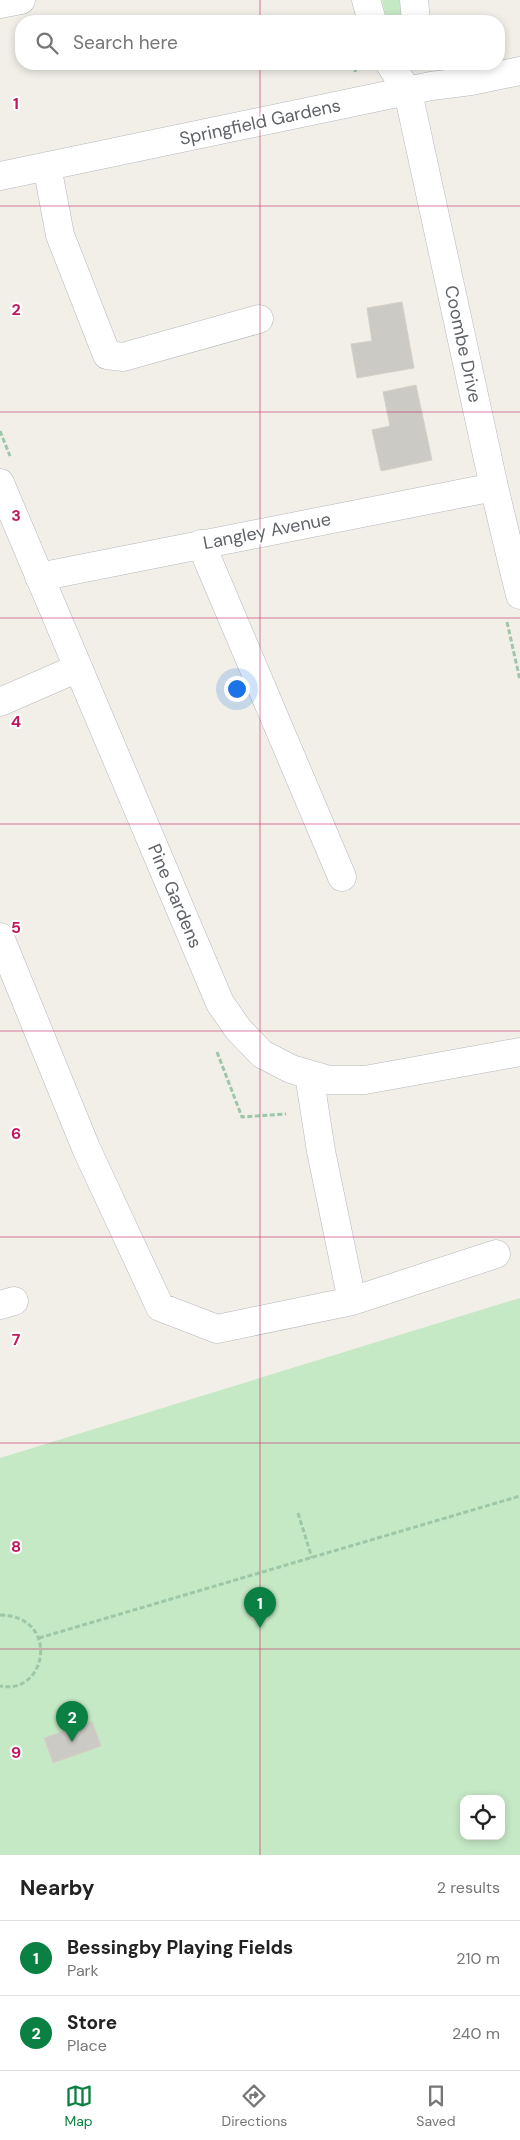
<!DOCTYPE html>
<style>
body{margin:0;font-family:"DM Sans",sans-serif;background:#f6f6f6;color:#222}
.controls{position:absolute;right:15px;bottom:15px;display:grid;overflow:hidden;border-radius:10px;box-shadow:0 2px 8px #0003}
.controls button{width:45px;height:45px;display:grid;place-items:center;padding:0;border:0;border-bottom:1px solid #e0e0e0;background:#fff;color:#222;font:25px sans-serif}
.you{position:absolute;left:236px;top:688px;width:18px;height:18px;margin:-12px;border:4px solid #fff;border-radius:50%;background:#1a73e8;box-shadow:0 0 0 8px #1a73e833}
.badge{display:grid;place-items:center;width:32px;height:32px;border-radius:50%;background:#0b8043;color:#fff;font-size:16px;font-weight:700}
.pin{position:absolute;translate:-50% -41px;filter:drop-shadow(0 1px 2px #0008)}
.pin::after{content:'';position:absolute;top:26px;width:18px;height:15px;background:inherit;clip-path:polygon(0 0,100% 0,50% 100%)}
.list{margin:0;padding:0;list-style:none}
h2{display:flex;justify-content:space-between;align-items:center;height:65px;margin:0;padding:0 20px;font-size:21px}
h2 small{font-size:16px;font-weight:400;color:#767676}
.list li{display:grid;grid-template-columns:32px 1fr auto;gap:15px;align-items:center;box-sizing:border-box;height:75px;padding:0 20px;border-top:1px solid #e0e0e0}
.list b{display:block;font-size:19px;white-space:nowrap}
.list p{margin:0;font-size:16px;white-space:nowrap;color:#767676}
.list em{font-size:16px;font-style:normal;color:#767676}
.icon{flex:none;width:28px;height:28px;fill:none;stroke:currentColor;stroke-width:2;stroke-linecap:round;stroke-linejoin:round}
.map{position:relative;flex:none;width:520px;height:1855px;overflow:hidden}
.search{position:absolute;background:#fff;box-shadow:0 2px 8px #0003;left:15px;right:15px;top:15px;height:55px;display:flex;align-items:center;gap:12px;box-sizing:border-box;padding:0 18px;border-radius:20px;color:#767676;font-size:19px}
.sheet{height:215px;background:#fff}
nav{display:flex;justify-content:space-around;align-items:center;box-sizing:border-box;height:70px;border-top:1px solid #e0e0e0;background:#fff;font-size:14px;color:#767676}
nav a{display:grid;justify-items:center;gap:2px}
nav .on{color:#0b8043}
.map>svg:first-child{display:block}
</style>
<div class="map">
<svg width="520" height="1855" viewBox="0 0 520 1855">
<rect width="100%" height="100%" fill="#f1efe8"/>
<path fill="#c5e8c5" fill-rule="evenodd" d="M382 0H399L403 21H387Z
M520 1298V1855H0V1458ZM464 1799H501V1836H464Z"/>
<path fill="#cccac5" stroke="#d6d1c6" d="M402 302 414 368 357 378 351 344 372 341 367 308Z
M416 385 432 460 381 471 372 430 390 426 383 392Z
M92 1721 101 1746 53 1763 44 1738Z"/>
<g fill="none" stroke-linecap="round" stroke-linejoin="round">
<g stroke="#b5b8bc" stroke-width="29">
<path id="minor" d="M366 0 372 21
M414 0 416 21
M0 4 21 0
M390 64 408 92 494 487 520 595
M47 166 60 235 107 355 123 357 259 319
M0 176 431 86 471 81 520 71
M0 483 220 1003 238 1029 262 1054 291 1069 329 1080H365L520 1052
M201 544 342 877
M39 577 494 487
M0 702 78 668
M0 937 86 1148 160 1307 217 1329 352 1301 321 1151 309 1074
M352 1301 496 1254
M0 1305 14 1301"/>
</g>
<path stroke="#9cc7a9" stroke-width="3" stroke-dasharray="5 2.5" stroke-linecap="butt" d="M355 72 357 64
M0 431 10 456
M507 622 520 680
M217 1052 242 1117 286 1114
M298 1513 312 1558
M0 1615C61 1616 47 1696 0 1686
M39 1638 520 1496"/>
<use href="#minor" stroke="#fff" stroke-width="28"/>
</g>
<path fill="none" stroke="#c2185b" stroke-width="1" stroke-opacity="0.55" d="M260 0V21M260 64V1855M0 206H520M0 412H520M0 618H520M0 824H520M0 1031H520M0 1237H520M0 1443H520M0 1649H520"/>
<g text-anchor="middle" stroke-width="4" stroke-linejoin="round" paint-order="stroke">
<g font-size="18" fill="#5f6368" stroke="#fff">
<text transform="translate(260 122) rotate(-12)" y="6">Springfield Gardens</text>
<text transform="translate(463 344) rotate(78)" y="6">Coombe Drive</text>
<text transform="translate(267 531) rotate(-11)" y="6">Langley Avenue</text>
<text transform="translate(175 896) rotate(67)" y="6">Pine Gardens</text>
</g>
</g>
<g font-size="16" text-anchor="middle" font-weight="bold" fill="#c2185b" stroke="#fff" stroke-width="4" stroke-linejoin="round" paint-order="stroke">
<text x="16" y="109">1</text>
<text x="16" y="315">2</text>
<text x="16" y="521">3</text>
<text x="16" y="727">4</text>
<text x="16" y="933">5</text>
<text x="16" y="1139">6</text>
<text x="16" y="1345">7</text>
<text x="16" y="1552">8</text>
<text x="16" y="1758">9</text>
</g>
</svg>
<div class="controls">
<button><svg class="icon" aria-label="locate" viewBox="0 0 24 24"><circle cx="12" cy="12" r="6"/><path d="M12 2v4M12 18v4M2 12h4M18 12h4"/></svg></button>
</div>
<div class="you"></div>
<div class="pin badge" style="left:260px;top:1628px">1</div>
<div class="pin badge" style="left:72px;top:1742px">2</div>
<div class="search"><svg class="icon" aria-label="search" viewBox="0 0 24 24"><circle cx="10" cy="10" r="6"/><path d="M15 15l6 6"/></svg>Search here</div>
</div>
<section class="sheet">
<h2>Nearby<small>2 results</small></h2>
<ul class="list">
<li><span class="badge">1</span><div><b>Bessingby Playing Fields</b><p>Park</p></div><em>210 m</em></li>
<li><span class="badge">2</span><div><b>Store</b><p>Place</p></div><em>240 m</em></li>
</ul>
</section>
<nav>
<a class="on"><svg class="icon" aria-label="map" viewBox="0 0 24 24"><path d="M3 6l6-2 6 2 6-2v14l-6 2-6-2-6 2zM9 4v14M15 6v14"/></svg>Map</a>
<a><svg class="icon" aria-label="directions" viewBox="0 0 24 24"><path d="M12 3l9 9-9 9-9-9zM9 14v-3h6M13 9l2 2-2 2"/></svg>Directions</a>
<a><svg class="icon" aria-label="saved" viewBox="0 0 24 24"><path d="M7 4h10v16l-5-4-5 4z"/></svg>Saved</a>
</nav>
